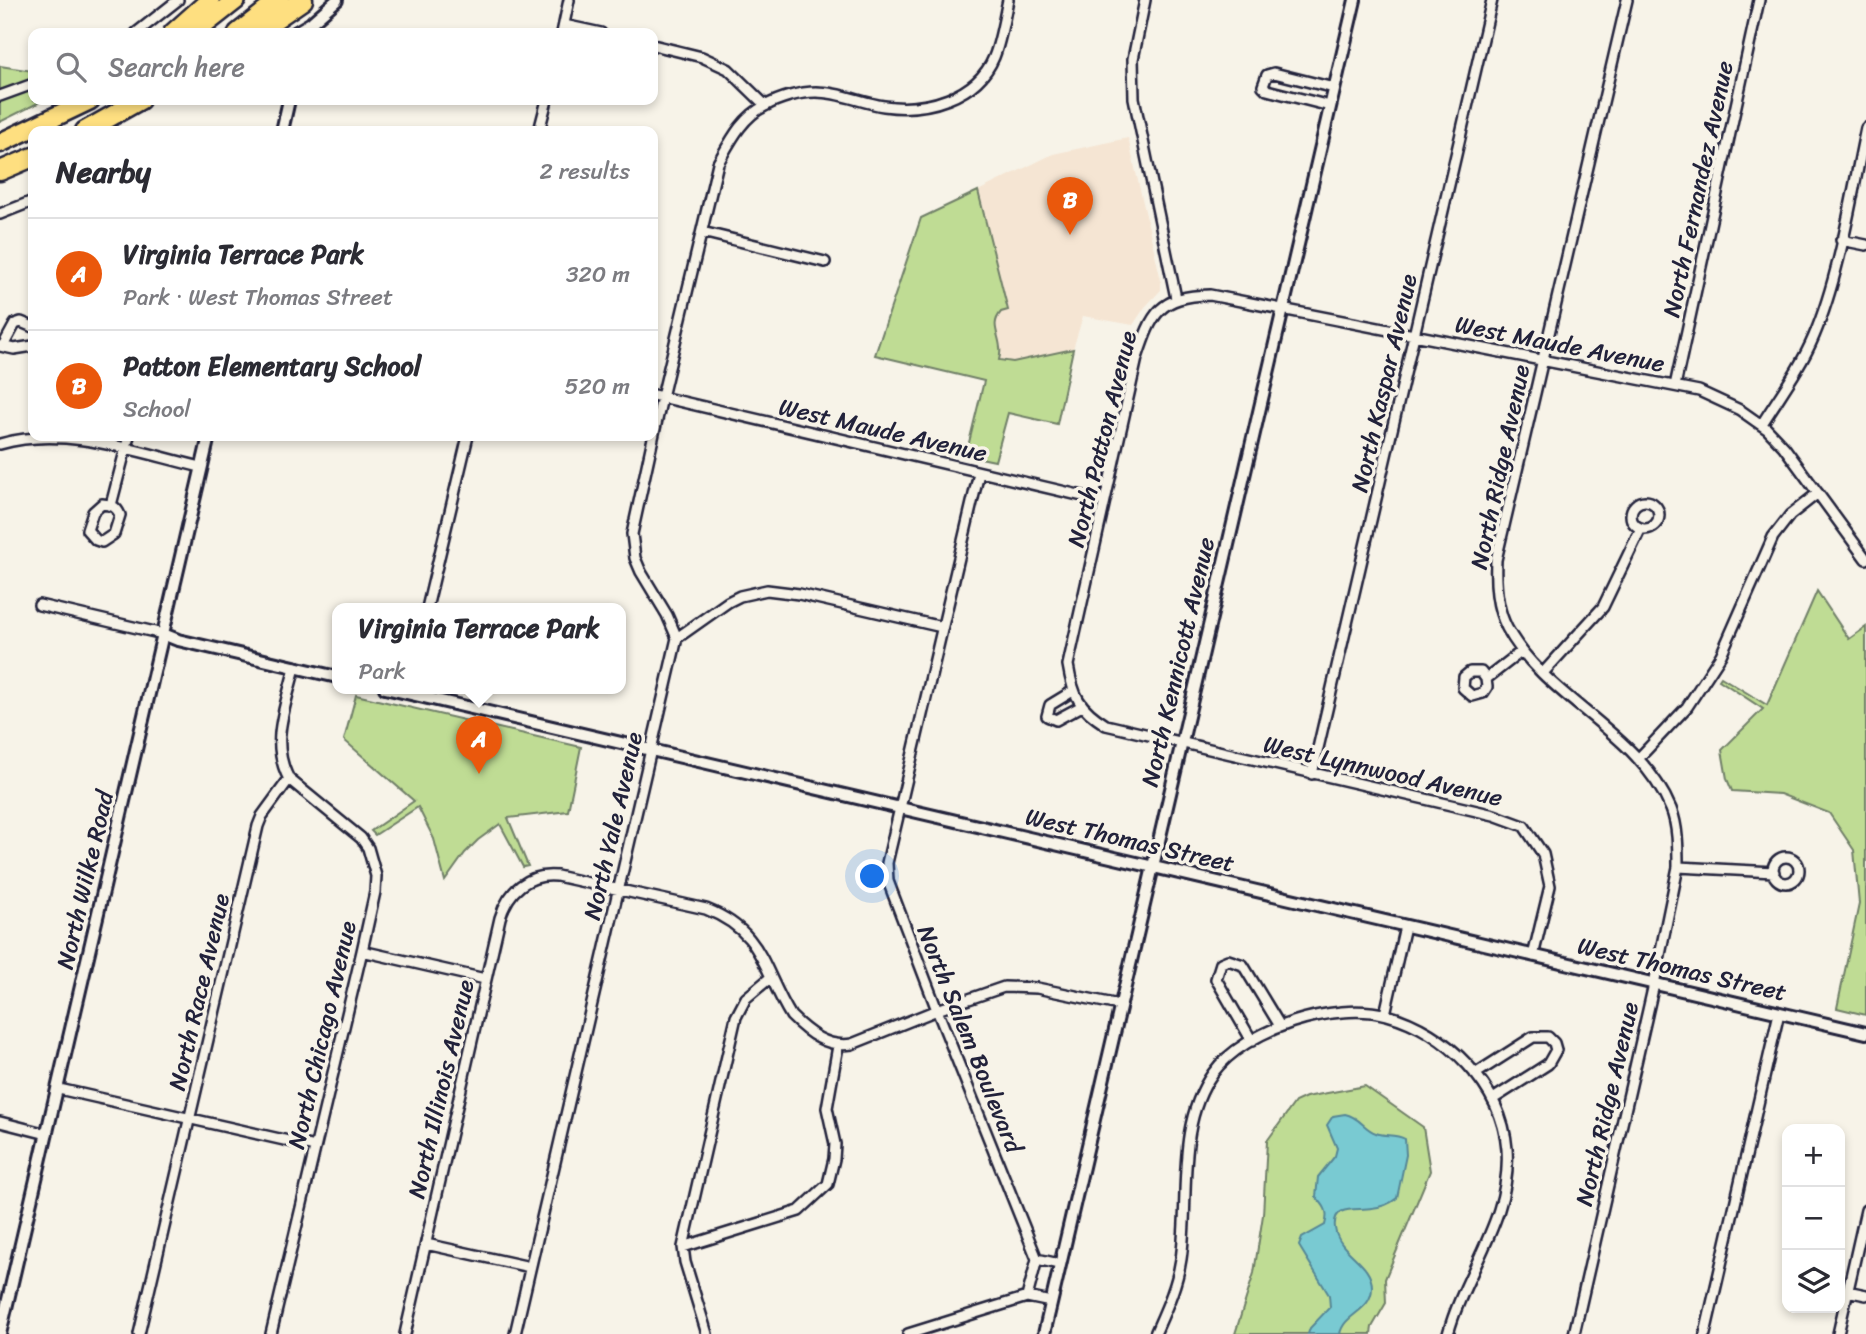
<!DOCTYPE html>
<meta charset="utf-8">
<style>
body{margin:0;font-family:Sriracha,sans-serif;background:#f7f7f7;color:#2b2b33}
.controls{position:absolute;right:21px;bottom:21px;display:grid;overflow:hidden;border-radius:14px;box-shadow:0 4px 10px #0003}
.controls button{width:63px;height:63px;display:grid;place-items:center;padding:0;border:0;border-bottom:2px solid #e1e1e2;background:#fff;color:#2b2b33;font:35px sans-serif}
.you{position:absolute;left:873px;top:877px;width:24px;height:24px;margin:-18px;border:5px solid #fff;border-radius:50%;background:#1a73e8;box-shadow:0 0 0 10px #1a73e833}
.badge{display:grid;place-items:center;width:46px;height:46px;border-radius:50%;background:#ea580c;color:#fff;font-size:23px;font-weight:700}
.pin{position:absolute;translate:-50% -58px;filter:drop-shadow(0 2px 4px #0008)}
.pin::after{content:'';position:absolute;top:37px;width:24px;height:21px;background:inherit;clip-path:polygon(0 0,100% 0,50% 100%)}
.popup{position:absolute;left:332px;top:603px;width:294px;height:91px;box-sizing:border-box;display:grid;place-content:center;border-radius:14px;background:#fff;filter:drop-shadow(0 2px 5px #0005);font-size:23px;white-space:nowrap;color:#7c7c81}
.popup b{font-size:26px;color:#2b2b33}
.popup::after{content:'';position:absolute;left:50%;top:100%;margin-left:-14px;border:14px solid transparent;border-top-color:#fff}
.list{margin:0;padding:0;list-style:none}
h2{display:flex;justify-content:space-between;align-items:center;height:91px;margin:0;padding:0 28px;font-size:30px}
h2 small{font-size:23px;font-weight:400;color:#7c7c81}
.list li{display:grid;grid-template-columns:46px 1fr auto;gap:21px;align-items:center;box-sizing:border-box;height:112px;padding:0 28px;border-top:2px solid #e1e1e2}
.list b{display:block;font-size:26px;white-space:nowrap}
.list p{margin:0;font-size:23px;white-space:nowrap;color:#7c7c81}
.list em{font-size:23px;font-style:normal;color:#7c7c81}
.icon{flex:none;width:38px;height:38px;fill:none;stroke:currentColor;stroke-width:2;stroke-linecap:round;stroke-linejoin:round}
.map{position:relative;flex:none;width:1866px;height:1334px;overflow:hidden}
.search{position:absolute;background:#fff;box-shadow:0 4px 10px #0003;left:28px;top:28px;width:630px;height:77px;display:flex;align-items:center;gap:18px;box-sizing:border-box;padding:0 24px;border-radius:14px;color:#7c7c81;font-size:26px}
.panel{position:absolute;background:#fff;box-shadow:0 4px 10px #0003;left:28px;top:126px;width:630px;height:315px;border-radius:14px}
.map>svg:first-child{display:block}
</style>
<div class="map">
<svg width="1866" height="1334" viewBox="0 0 1866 1334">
<rect width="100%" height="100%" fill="#f7f3e8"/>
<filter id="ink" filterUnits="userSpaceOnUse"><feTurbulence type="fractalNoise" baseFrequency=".0143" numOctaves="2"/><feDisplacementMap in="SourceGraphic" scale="14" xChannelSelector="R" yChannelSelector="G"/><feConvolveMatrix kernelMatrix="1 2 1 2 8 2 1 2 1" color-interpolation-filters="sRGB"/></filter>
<g filter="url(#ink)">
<path fill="#f5e5d3" d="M1128 138 1161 280V290L1145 307 1133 325 1083 316 1073 349 1013 362 999 361 1001 347 995 328 996 318 1000 312 1008 310 978 191 1053 154Z"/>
<path fill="#bfdc94" stroke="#707f68" stroke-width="2" d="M0 66 33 71V100H44L0 122Z
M978 191 1008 310 1001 312C990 325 999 333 1000 348 1001 352 1000 356 999 360L1013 362 1073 349 1057 424 1008 413 995 461 966 455 984 381 875 355 921 218Z
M1817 591 1849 639 1866 627V1015L1837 1008 1859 904 1854 850 1829 813 1780 794 1732 791 1727 779 1722 750 1763 709 1719 680 1721 677 1767 705Z
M356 695 581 747 568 811 508 818 528 866 523 867 500 824 478 840 465 853 445 881 434 839 418 807 375 835 371 831 414 801 344 740Z
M1365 1086 1423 1127 1430 1171 1385 1279 1386 1303 1372 1327 1371 1334H1235L1254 1273 1263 1215 1267 1141 1295 1102 1306 1097Z"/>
<path fill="#79cad2" stroke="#568796" stroke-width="2" d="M1345 1114C1360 1117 1364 1129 1376 1133 1384 1137 1395 1133 1405 1139L1406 1155 1397 1198C1390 1204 1381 1207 1372 1208 1358 1211 1332 1203 1335 1228 1338 1253 1372 1262 1372 1287 1372 1312 1344 1313 1340 1334H1308L1310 1328 1330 1307 1329 1295 1299 1246 1302 1238 1325 1225C1329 1212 1325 1206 1316 1197L1318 1177 1335 1156 1337 1148 1327 1125 1333 1116Z"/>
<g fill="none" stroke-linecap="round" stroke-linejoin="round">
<g stroke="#22223b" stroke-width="14">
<path id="minor" d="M1145 0 1133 59 1134 98 1176 298
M564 25 601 33
M136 33 178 0
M293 33 313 21
M562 33 569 0
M653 45 702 57 728 69 765 105
M0 96 33 84
M1330 106 1267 90 1263 86 1267 75 1274 73 1334 88
M539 131 547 100
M0 214 33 201
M702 232 825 262
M1841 240 1866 245
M0 346 14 349 33 346
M3 346 15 324 21 322 33 327
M1675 386 1759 0
M653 395 1104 501
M1762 424C1780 395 1801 367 1814 336 1840 275 1852 193 1866 128
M0 444C66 425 137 452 201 467
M979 473 887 863 888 881 937 1010 1037 1259 1059 1264
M1631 515a14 14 0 1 1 28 0a14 14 0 1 1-28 0Z
M102 504C112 505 116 506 120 515L114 534 102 542 96 540 87 530 93 512Z
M111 505 129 436
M39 605 163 634
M427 608 468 436
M677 638 728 602 740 596 767 590 799 594 942 627
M1543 673 1603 607 1641 528
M1486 679 1481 672H1470L1464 677 1463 688 1472 696 1483 693 1487 687 1486 679 1522 651
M1073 691 1050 705 1047 716 1056 720 1082 706
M1638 759 1687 707 1721 655 1773 537 1790 515 1818 493
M1312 774 1492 0
M1773 870a13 13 0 1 1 26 0a13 13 0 1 1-26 0Z
M1678 867 1774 872
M362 951 485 979
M1533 956 1550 886 1543 854 1524 826 1494 815 1106 725C1079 708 1073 696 1068 665L1137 358C1152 313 1159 296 1210 295L1699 391 1740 410 1767 429 1784 447 1866 559
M1385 1014 1405 926
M1252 1041 1216 979 1221 963 1228 960 1243 965 1280 1026
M1475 1074 1533 1037H1548L1554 1043 1556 1050 1548 1064 1493 1099
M59 1089 315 1147
M0 1122 47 1134
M426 1244 530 1267
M683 1247 799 1211 828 1184 834 1159 835 1144 827 1108 838 1046
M1847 1291 1866 1295
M1027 1297 1037 1259
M139 1334 258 826 262 816 289 779
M271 1334 362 951 375 892 376 876 368 848 361 838 289 779C269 742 286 706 295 667
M405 1334 500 918C508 891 528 873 557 876L706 909C764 932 762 969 791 1016 808 1033 827 1048 852 1044L937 1010 1004 987 1037 988 1119 1005
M515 1334 677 638 667 615 641 572 635 558 632 534 662 397 718 163C730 142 742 117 765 106 779 98 800 92 816 92 840 92 862 103 884 106 925 112 977 98 994 57 1001 40 1004 18 1008 0
M707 1334 685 1262 683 1247 736 1017 746 998 771 977
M908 1334 1027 1297 1051 1302
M1155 1334C1166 1309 1177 1286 1181 1259 1190 1199 1175 1126 1213 1073 1245 1029 1334 1001 1387 1015 1446 1031 1502 1086 1507 1149 1512 1218 1465 1271 1448 1334
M1574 1334 1654 984 1678 867C1678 848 1678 826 1671 809 1639 731 1546 700 1507 628 1496 607 1495 583 1496 560L1627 0
M1705 1334 1779 1013
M1838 1334 1866 1210"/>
</g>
<g stroke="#22223b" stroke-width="16">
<path id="tertiary" d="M307 33 313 21 337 0
M282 131 289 100
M163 634 178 640 337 677
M385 688 1866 1033
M0 1334 209 436
M1044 1334 1355 0"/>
</g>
<g stroke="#22223b" stroke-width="23">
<path id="motorway" d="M173 33 210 0
M194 33 236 0
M238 33 280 0
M255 33 303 0
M85 131 140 100
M0 143 90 100
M0 171 33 157"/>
</g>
<use href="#minor" stroke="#f7f3e8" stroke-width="9"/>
<use href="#tertiary" stroke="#f7f3e8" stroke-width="10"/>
<use href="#motorway" stroke="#fedf80" stroke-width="18"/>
</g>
</g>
<g text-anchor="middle" stroke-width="7" stroke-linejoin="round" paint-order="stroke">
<g font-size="24" fill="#22223b" stroke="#f7f3e8">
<text transform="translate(1698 189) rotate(-78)" y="8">North Fernandez Avenue</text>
<text transform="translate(1560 344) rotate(11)" y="8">West Maude Avenue</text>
<text transform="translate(1384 383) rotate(-77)" y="8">North Kaspar Avenue</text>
<text transform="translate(883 430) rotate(13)" y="8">West Maude Avenue</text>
<text transform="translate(1102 439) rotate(-76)" y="8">North Patton Avenue</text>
<text transform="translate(1500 467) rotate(-78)" y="8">North Ridge Avenue</text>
<text transform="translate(1178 662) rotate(-77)" y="8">North Kennicott Avenue</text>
<text transform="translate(1383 771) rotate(13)" y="8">West Lynnwood Avenue</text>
<text transform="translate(613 826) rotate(-77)" y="8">North Yale Avenue</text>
<text transform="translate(1130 840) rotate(13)" y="8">West Thomas Street</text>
<text transform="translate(85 880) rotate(-77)" y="8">North Wilke Road</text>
<text transform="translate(1682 969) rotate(13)" y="8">West Thomas Street</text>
<text transform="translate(199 992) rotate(-77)" y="8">North Race Avenue</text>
<text transform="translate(322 1035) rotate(-77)" y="8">North Chicago Avenue</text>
<text transform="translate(970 1039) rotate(68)" y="8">North Salem Boulevard</text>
<text transform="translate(441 1089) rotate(-77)" y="8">North Illinois Avenue</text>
<text transform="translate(1607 1104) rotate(-77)" y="8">North Ridge Avenue</text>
</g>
</g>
</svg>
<div class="controls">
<button>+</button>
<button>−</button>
<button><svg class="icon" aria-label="layers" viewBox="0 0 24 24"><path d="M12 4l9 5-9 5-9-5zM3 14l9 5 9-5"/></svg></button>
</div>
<div class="you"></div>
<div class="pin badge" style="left:479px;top:774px">A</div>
<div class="popup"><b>Virginia Terrace Park</b>Park</div>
<div class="pin badge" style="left:1070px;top:235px">B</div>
<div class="search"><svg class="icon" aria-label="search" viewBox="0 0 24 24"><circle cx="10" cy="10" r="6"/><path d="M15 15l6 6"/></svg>Search here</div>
<section class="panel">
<h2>Nearby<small>2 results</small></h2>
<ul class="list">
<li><span class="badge">A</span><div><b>Virginia Terrace Park</b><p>Park · West Thomas Street</p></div><em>320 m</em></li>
<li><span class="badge">B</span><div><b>Patton Elementary School</b><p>School</p></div><em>520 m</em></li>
</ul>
</section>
</div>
